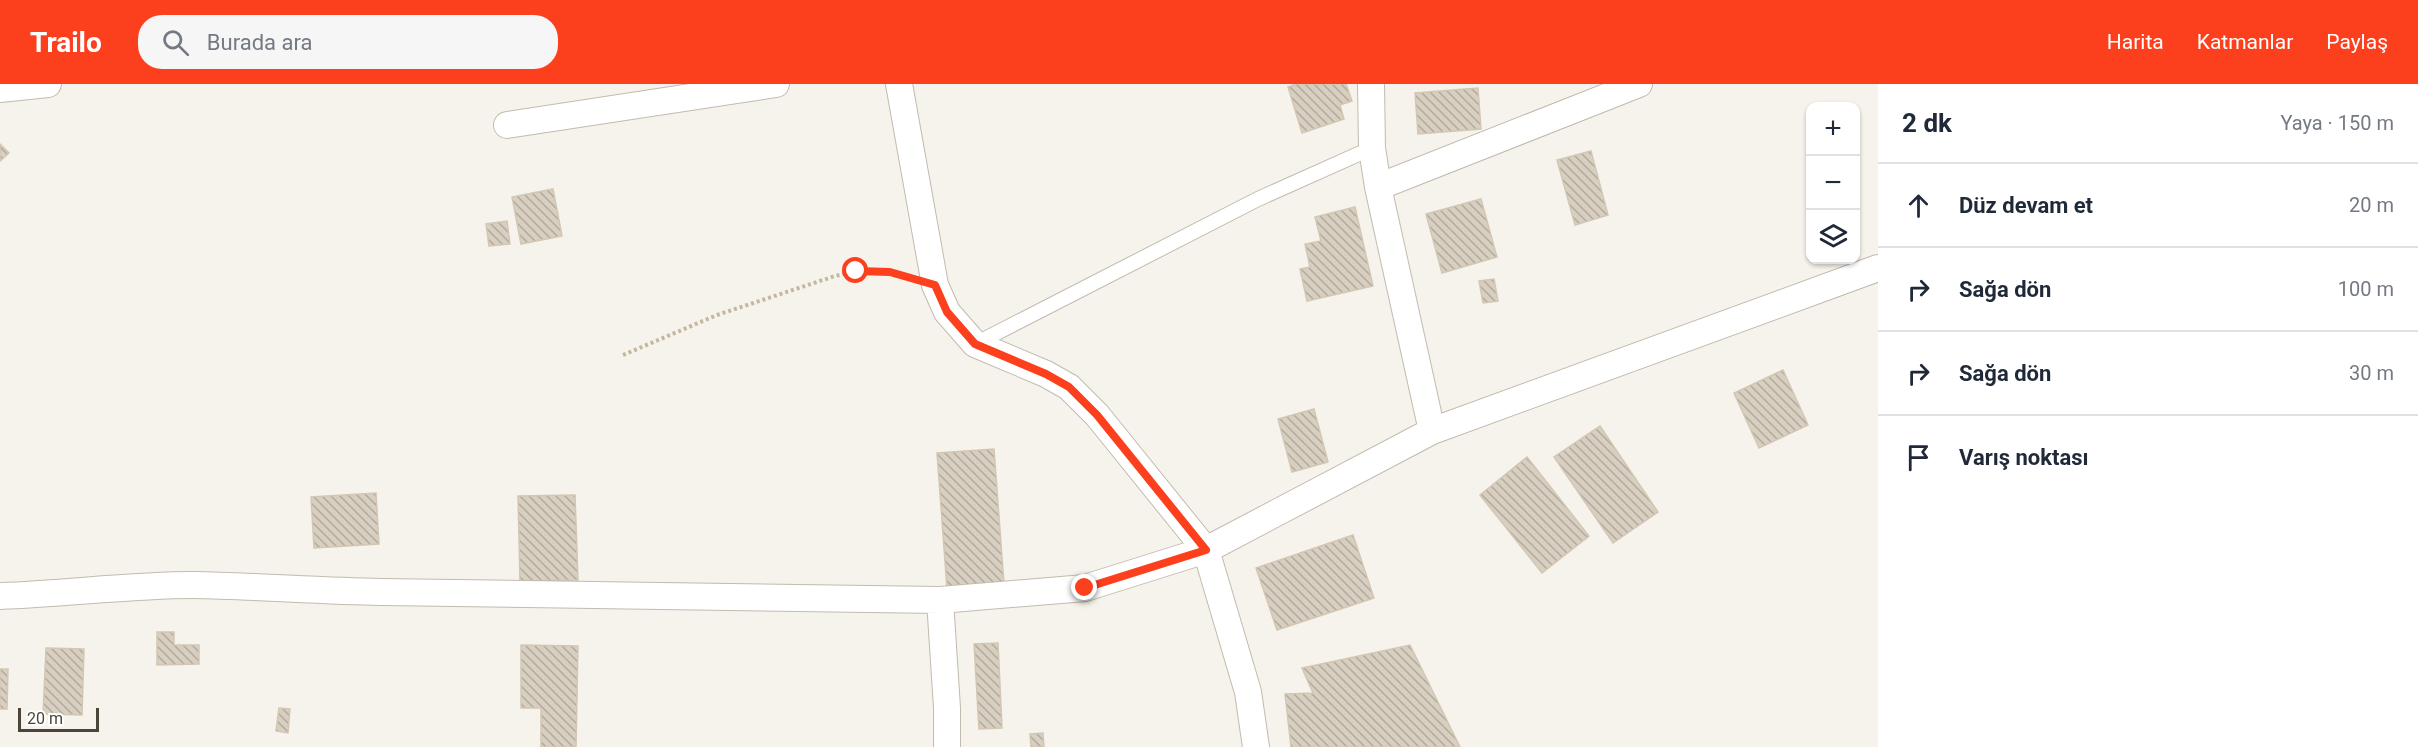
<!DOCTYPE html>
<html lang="tr">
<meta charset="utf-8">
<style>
body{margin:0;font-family:Roboto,sans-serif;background:#f6f6f7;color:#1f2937}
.controls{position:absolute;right:18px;top:18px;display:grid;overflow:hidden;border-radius:12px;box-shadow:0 2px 4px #0004}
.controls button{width:54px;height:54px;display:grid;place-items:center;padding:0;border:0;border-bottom:2px solid #e0e1e3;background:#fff;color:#1f2937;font:30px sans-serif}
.scale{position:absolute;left:18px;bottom:15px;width:81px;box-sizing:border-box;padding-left:6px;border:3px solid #4b4439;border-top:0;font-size:16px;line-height:21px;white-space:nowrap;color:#4b4439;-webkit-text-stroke:4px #fff;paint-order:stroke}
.stop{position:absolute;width:18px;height:18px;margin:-14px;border:4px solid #fc3f1d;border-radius:50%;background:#fff}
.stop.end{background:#fc3f1d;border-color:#fff;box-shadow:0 2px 6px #0008}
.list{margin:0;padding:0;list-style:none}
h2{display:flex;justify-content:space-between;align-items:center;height:78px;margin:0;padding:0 24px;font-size:26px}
h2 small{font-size:20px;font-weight:400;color:#747a83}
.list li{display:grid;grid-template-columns:39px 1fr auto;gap:18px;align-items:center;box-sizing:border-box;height:84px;padding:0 24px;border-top:2px solid #e0e1e3}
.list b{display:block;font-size:22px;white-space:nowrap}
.list em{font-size:20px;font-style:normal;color:#747a83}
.icon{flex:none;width:33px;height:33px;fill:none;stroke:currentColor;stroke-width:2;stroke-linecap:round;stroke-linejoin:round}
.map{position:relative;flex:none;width:1878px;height:663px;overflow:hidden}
header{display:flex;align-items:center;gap:36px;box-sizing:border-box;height:84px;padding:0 30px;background:#fc3f1d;color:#fff}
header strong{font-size:28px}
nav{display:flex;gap:33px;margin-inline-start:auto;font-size:21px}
.search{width:420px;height:54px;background:#f6f6f7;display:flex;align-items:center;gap:15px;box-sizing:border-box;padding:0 21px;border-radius:24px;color:#747a83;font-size:22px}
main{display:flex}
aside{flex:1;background:#fff}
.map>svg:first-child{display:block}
</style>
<header>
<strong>Trailo</strong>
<div class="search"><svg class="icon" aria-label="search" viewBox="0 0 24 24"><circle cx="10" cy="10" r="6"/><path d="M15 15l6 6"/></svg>Burada ara</div>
<nav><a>Harita</a><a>Katmanlar</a><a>Paylaş</a></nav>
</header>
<main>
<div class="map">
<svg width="1878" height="663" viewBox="0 0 1878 663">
<defs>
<pattern id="building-back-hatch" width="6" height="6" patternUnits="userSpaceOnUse" patternTransform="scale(1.5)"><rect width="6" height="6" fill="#d8cfc1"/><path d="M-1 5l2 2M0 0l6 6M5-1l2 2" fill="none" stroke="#b1aa9e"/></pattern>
</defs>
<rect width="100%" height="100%" fill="#f6f3ec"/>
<path fill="url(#building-back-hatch)" stroke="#d3c7b4" stroke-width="1.5" d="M1296 0H1346L1352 17 1340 21 1344 35 1302 49 1288 3Z
M1478 4 1481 45 1418 50 1415 9Z
M0 60 9 69 0 77Z
M1591 67 1608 131 1575 141 1557 76Z
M553 105 562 152 521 160 512 113Z
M1481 115 1497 173 1442 189 1426 130Z
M1355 123 1373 202 1307 217 1300 185 1310 183 1305 160 1321 157 1315 133Z
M507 137 510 160 489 162 486 140Z
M1494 195 1498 217 1483 219 1479 197Z
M1783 286 1808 341 1759 364 1734 309Z
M1314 325 1328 378 1292 388 1278 335Z
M1600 342 1658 428 1613 459 1554 373Z
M994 365 1004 500 947 505 937 369Z
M1527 373 1589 452 1542 489 1480 411Z
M376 409 379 460 314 464 311 413Z
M575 411 578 496 520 497 518 412Z
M1353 451 1374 514 1277 546 1256 484Z
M157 548H174V561H199V580L157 581Z
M998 559 1002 644 979 645 974 560Z
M521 561 578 562 576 663H541V624H521Z
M1410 561 1460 663H1291L1285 610 1313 609 1302 584Z
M46 564 84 565 82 631 43 630Z
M0 585H8L7 625H0Z
M279 624 290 625 288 649 276 647Z
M1043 649 1044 663H1031L1030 650Z"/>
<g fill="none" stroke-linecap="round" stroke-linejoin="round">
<g stroke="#c2bbae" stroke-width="16">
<path id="lane" d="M975 260 1258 115 1372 64"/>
</g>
<g stroke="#c2bbae" stroke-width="28">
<path id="street" d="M899 0 935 201 947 228 975 260 1046 290 1069 303 1097 331 1206 466 1248 608 1256 663
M1371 0 1372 64 1378 103 1432 347
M0 5 48 0
M507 41 776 0
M1378 103 1639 0
M0 512C65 510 129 501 193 501 256 502 319 507 382 508 568 512 754 515 940 516
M947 663V624L940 516 1085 504 1206 466 1432 347 1878 184"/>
</g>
<path stroke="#c4b79f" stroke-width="4" stroke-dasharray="3 3" stroke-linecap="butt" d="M623 271 717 231 835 192 856 187 877 186 908 193"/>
<use href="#lane" stroke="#fff" stroke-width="14"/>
<use href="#street" stroke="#fff" stroke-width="26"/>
</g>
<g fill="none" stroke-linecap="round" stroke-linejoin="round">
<path stroke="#fc3f1d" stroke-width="8" d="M856 187 890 188 935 201 947 228 975 260 1046 290 1069 303 1097 331 1206 466 1085 504"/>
</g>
</svg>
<div class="controls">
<button>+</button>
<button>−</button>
<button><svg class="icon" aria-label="layers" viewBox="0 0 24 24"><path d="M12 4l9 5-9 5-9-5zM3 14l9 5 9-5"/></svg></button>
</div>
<div class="scale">20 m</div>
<div class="stop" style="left:856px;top:187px"></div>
<div class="stop end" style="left:1085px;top:504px"></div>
</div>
<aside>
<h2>2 dk<small>Yaya · 150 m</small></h2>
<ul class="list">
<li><svg class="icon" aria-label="ahead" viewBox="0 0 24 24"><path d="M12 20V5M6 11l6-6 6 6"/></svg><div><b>Düz devam et</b></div><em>20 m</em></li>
<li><svg class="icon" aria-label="right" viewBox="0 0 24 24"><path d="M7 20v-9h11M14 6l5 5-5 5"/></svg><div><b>Sağa dön</b></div><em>100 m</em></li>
<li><svg class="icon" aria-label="right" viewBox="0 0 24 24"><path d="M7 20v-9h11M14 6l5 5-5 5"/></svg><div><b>Sağa dön</b></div><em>30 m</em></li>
<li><svg class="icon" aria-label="arrive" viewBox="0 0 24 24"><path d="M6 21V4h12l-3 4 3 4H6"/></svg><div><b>Varış noktası</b></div></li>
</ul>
</aside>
</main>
